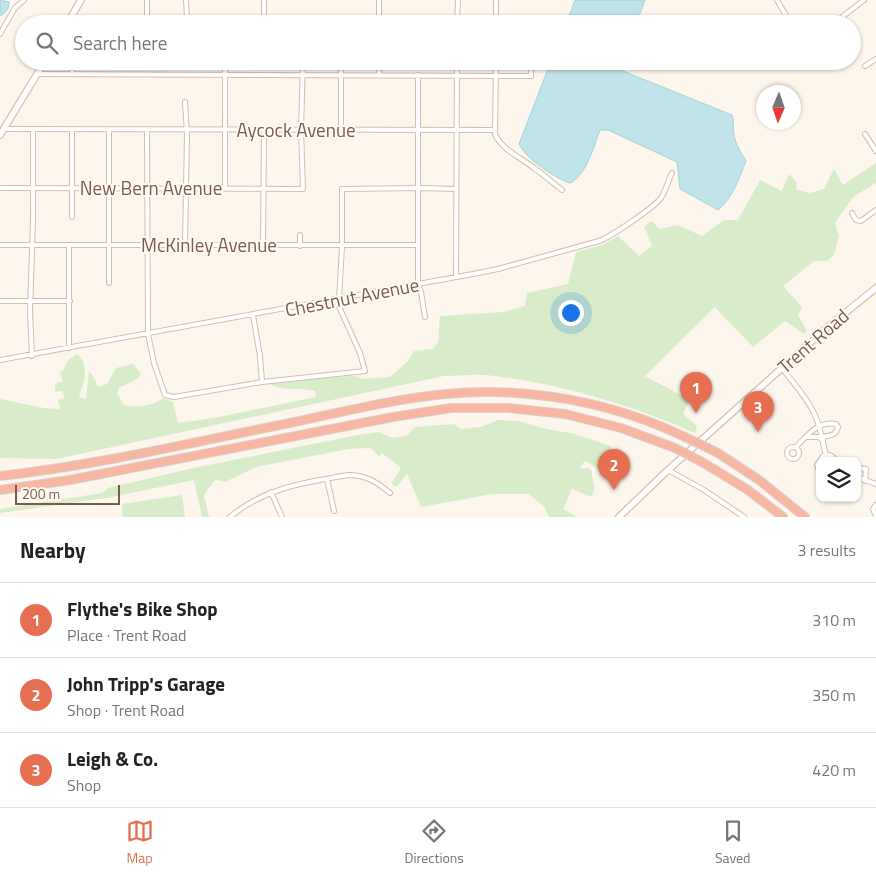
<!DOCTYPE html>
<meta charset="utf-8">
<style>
body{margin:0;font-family:"Titillium Web",sans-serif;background:#f6f6f6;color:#222}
.controls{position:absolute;right:15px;bottom:15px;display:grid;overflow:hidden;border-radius:10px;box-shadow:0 1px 4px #0004}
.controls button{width:45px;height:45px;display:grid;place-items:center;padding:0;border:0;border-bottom:1px solid #e0e0e0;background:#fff;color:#222;font:25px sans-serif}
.compass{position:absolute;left:756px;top:85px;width:45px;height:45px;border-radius:50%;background:#fff;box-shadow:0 1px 4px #0004;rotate:182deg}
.scale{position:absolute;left:15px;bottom:12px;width:105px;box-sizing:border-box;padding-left:5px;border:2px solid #7a5c4d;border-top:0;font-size:14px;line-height:18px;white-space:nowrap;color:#7a5c4d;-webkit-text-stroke:4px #fffaf3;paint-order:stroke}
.you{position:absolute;left:570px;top:312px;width:18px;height:18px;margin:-12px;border:4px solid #fff;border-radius:50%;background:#1a73e8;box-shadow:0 0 0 8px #1a73e833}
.badge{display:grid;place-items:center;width:32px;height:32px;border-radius:50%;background:#e76f51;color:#fff;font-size:16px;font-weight:700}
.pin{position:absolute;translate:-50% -41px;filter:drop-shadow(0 1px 2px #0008)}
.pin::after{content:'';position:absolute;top:26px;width:18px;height:15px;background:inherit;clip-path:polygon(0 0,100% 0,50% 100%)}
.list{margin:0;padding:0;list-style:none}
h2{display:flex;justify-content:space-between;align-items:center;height:65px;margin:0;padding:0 20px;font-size:21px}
h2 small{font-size:16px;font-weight:400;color:#767676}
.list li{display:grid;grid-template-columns:32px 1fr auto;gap:15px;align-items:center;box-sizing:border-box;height:75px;padding:0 20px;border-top:1px solid #e0e0e0}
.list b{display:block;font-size:19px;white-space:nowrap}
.list p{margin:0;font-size:16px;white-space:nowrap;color:#767676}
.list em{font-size:16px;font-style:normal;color:#767676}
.icon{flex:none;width:28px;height:28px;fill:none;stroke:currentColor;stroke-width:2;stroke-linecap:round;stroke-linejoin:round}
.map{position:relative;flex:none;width:876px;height:517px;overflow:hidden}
.search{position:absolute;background:#fff;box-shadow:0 1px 4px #0004;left:15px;right:15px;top:15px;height:55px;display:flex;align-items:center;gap:12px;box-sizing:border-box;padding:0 18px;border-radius:28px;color:#767676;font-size:19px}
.sheet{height:290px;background:#fff}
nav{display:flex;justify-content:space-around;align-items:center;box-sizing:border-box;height:70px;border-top:1px solid #e0e0e0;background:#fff;font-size:14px;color:#767676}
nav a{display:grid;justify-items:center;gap:2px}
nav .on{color:#e76f51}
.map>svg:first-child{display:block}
</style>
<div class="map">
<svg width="876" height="517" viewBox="0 0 876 517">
<rect width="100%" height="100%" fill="#fdf6ec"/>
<path fill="#d8ecc9" d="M876 163V183L853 197 835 223 839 236 834 255 827 261H814L783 286 802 307 798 315 807 331 804 334 785 321 753 347 715 307 645 376 690 400 683 414 697 426 695 433C629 404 558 383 486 375 472 374 458 376 444 376L56 459 0 458V399L44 408 60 409 58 400 65 398 62 391 55 392V386L58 382H63L60 372 63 371 68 360 77 354C90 366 85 381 79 396L81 398 86 399 89 371 93 376 98 387 107 384 116 368 133 364 140 372 141 375 137 379 119 388 117 393 124 405C137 408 153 406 163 398L173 402 178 423 214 418 316 397 315 391C301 387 282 392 270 384L321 378 354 376 364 379 390 377 408 361 414 351 433 349 438 342 440 316 504 312 525 306 527 293 568 284 576 252 602 245 618 236 639 256 652 246 644 226 652 221 659 229 678 225 702 236 724 220H738L760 180 782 191 789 174 796 181 797 190 810 193 824 189 834 169 843 185Z
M498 420 518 421 542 428 575 434 611 446 610 455 621 464 623 470 620 474C607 476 596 466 585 461L580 467 582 469 588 468 592 471C591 481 598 487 591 497L572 489 563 509 577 517H549L544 506 528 494H492L421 507 407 474 397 486 393 485 392 483 401 468 382 453 380 457 370 448 348 449 256 467 225 482 219 480 214 481 204 495 209 517H202L194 480 107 498 0 513V509L102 493 108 488 198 467 358 435 379 432 393 438 406 436 415 427 454 424 461 429 481 427Z
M182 495 185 517H123L122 504Z"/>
<path fill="#bfe3e8" stroke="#a5d3da" d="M0 0 9 2 8 9 1 16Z
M575 0H645L636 24H566Z
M551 61H622L620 66 623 71 732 115C735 123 732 128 734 135 736 145 741 153 746 161 739 178 733 198 718 210L680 189 677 162 608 130H600C594 146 586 176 570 183 555 178 526 159 519 144Z"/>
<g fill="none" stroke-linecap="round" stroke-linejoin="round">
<g stroke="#d1beb0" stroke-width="6">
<path id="street" d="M147 0V18
M186 0 187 18
M264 0V17
M379 0V24
M777 0 791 24
M72 24 70 18H379
M457 24 458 0
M496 24V0
M833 24 864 0
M0 34 15 8 24 0
M225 61V188
M496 61 495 134C502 150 520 157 534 168 544 175 553 183 562 190
M865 66 876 59
M37 74 531 76V61
M72 74V61
M379 75V61
M418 75V284L421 292 425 317
M185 102 187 134 185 245
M4 129 495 130
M72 130V217
M341 130V61
M147 131 148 334 154 363 165 395 174 397 262 382 365 371 360 353 336 300
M865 134 876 151
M0 188 303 189 301 130 303 61
M852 213 856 220 861 221 876 210
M300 235V246
M0 245H418
M69 245V348
M263 245 264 130
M456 277 457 61
M109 283V130
M339 299 342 246V189L421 188 456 189
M0 301H70
M253 315 260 356 262 382
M32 356 30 312 33 219V130
M0 360 473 274 498 269 599 241C612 236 652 209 661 198 666 190 668 181 672 173
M782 368C793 383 806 396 814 413 821 427 822 441 826 455
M807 437H818L823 440
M787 453a6 6 0 1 1 12 0a6 6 0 1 1-12 0Z
M796 447C808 435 817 421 836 424L838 427C836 436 830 435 823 437
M668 470 704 490 744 517
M857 471 859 468 866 469 865 481
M820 473 817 465 823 456 830 455 838 461
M857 477 876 484
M327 479 334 511
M271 492 282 517
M876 505 873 509 876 516
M230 517C266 487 304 483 348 475 365 475 376 481 390 493"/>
</g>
<g stroke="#d6c0b0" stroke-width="8">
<path id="secondary" d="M67 24 81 0
M0 135 45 61
M619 517 668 470 830 325 876 288"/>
</g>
<g stroke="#dad1cd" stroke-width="10">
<path id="highway" d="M718 453 759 480 805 517
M702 462 748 490 783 517
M0 476C98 465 194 442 290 423 342 412 393 399 446 394 527 386 612 402 685 437
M0 490 70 480 393 417 451 408H508L565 414 621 428 675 448"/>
</g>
<use href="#street" stroke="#fff" stroke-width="4"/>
<use href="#secondary" stroke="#fff" stroke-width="5.5"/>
<use href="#highway" stroke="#f7b7a3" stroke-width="8"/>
<g stroke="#dad1cd" stroke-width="10" stroke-linecap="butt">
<path id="highway-bridge" d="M685 437 718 453
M675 448 702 462"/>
</g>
<use href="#highway-bridge" stroke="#f7b7a3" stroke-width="8"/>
</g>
<g text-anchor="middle" stroke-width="4" stroke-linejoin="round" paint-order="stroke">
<g font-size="19" fill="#7a5c4d" stroke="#fffaf3">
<text x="296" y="137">Aycock Avenue</text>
<text x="151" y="195">New Bern Avenue</text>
<text x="209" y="252">McKinley Avenue</text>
<text transform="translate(352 297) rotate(-11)" y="7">Chestnut Avenue</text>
<text transform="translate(813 341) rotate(-41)" y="7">Trent Road</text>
</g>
</g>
</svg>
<div class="controls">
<button><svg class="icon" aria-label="layers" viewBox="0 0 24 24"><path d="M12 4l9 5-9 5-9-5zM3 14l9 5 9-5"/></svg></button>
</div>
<svg class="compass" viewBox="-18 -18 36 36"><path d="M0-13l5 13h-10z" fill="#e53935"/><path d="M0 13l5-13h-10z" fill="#767676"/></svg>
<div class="scale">200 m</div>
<div class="you"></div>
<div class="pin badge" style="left:696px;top:413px">1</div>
<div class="pin badge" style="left:614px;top:490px">2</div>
<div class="pin badge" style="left:758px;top:432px">3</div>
<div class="search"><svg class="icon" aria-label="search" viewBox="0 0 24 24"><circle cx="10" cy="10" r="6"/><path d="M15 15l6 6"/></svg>Search here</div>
</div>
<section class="sheet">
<h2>Nearby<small>3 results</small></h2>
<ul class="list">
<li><span class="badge">1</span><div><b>Flythe's Bike Shop</b><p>Place · Trent Road</p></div><em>310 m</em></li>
<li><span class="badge">2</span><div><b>John Tripp's Garage</b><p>Shop · Trent Road</p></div><em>350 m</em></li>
<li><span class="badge">3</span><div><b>Leigh &amp; Co.</b><p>Shop</p></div><em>420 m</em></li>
</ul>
</section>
<nav>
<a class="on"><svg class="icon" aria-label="map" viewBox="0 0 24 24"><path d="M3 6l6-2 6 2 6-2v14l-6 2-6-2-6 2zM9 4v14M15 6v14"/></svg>Map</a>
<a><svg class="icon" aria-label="directions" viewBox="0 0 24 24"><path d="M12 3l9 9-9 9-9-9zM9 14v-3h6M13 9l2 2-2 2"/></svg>Directions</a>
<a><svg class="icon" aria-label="saved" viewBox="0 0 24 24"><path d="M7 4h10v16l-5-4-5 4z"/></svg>Saved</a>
</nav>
